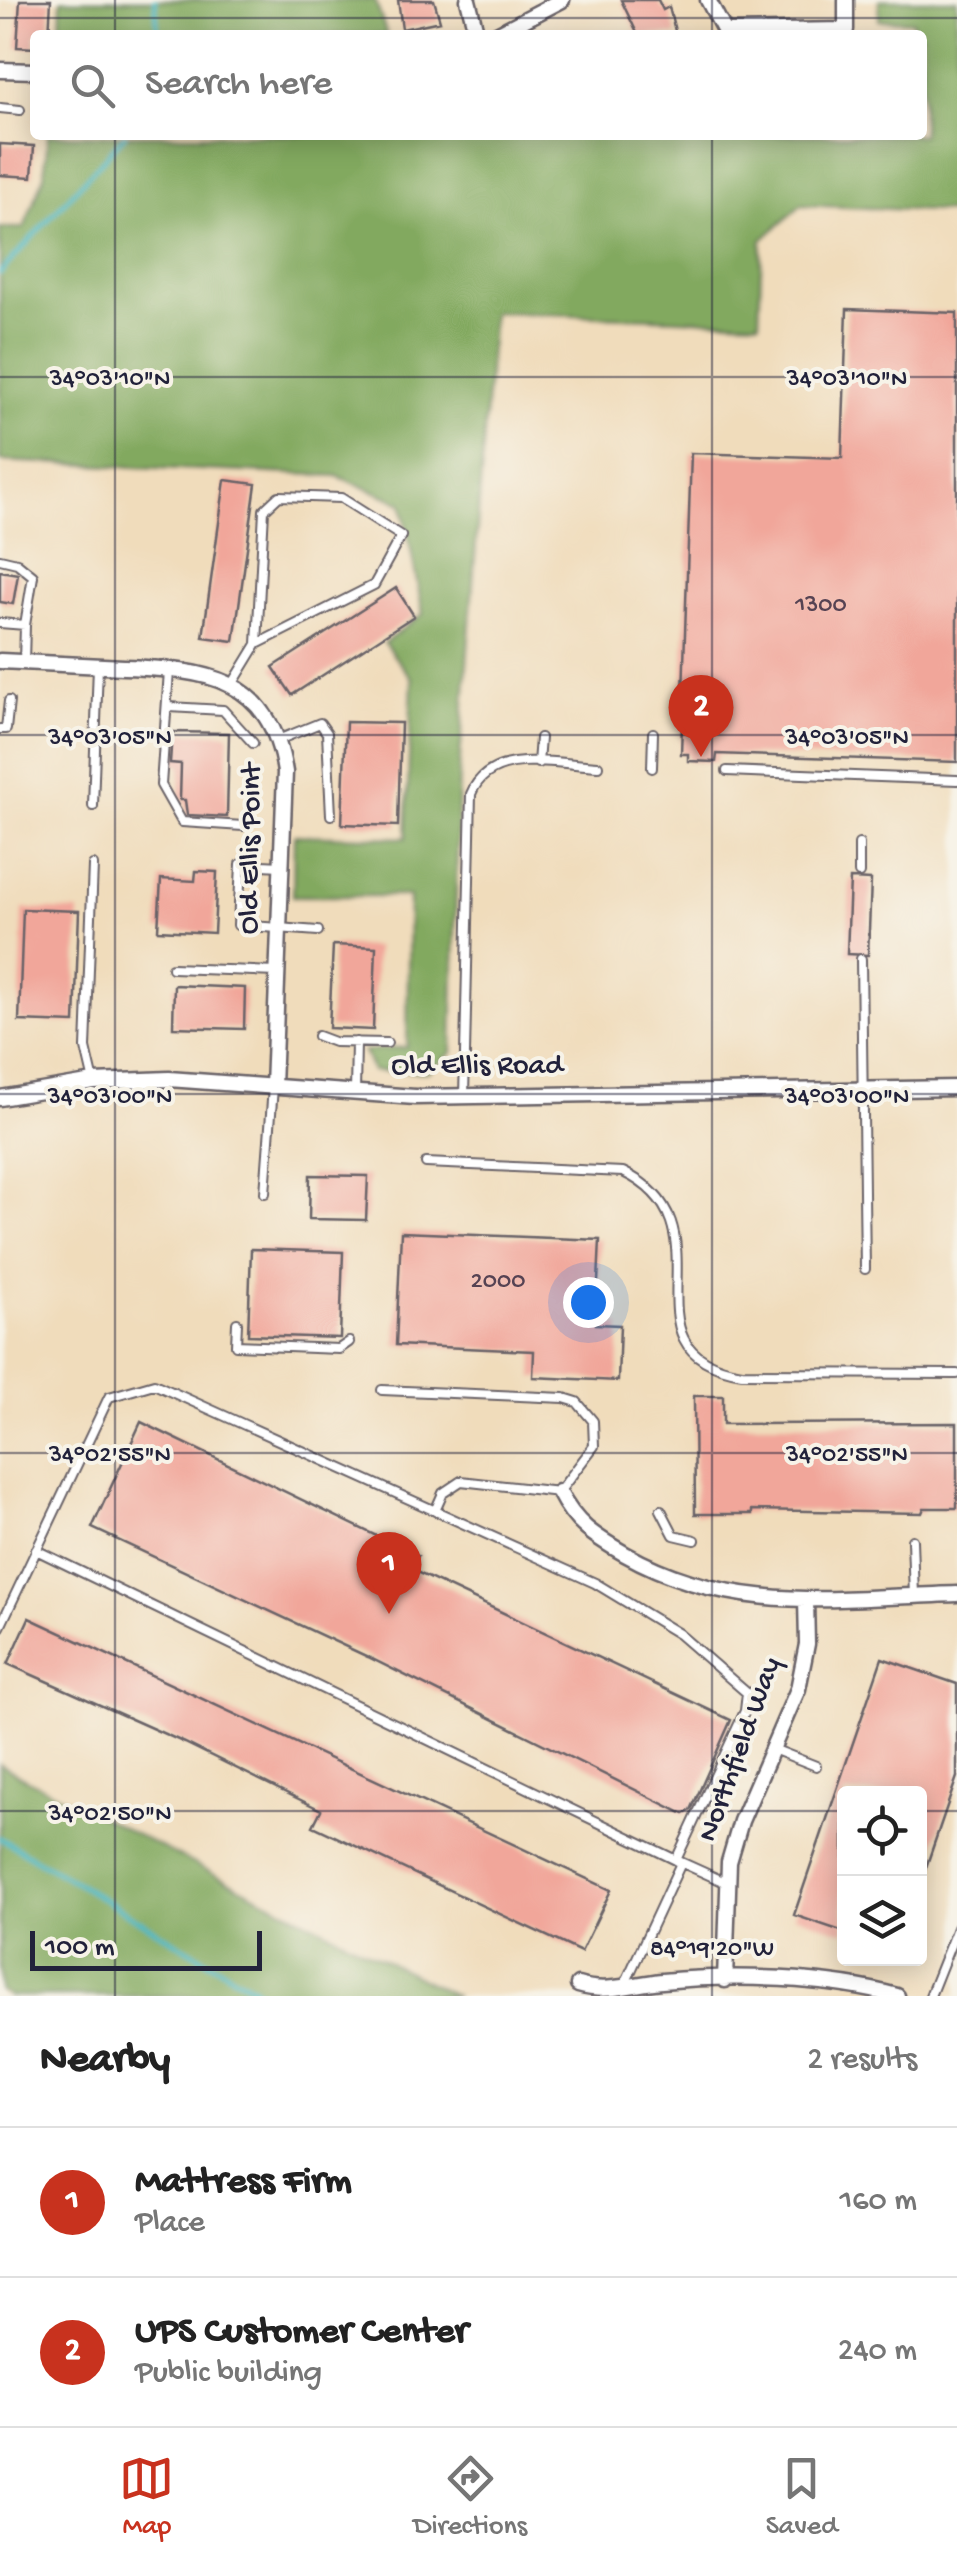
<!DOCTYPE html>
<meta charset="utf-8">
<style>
:root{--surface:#fff;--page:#f2f2f2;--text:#222;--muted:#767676;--line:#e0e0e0;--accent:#c8321e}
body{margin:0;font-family:"Gochi Hand",sans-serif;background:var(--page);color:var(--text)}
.controls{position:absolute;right:30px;bottom:30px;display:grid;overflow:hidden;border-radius:10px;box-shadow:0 5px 25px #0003}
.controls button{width:90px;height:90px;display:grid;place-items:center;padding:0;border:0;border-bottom:2px solid var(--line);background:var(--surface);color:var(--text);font:50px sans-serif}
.scale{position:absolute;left:30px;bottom:25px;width:232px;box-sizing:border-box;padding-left:10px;border:5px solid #22223b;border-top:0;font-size:28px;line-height:35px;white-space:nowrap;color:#22223b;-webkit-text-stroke:8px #f7f3e8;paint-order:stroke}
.you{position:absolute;left:588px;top:1302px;width:35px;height:35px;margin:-25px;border:8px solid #fff;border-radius:50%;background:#1a73e8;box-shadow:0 0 0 15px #1a73e833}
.badge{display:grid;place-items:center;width:65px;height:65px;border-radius:50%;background:var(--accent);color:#fff;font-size:32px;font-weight:700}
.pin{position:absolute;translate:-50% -82px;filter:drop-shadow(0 2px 5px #0008)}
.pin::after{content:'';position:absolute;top:52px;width:35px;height:30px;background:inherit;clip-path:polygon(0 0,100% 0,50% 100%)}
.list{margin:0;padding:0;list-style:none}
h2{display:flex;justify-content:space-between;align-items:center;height:130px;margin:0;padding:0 40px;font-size:42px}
h2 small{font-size:32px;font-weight:400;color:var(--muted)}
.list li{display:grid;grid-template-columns:65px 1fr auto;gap:30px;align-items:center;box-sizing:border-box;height:150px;padding:0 40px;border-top:2px solid var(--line)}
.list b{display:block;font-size:38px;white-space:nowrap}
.list p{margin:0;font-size:32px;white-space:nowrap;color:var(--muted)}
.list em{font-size:32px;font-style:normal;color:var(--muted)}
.icon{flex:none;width:55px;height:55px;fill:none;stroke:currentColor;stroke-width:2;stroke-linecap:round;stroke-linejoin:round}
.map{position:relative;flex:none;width:957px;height:1996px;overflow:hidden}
.search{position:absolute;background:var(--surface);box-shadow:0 5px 25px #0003;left:30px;right:30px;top:30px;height:110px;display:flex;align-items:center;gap:25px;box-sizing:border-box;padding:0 35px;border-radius:10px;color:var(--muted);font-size:38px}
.sheet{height:430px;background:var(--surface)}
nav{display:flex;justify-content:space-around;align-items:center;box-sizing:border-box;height:140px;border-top:2px solid var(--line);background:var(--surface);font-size:28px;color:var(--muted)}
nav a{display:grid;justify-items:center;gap:5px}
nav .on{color:var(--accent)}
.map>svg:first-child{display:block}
.forest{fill:#82a95f;stroke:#52664d;stroke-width:2.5}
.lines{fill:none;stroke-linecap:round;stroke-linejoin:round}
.stream{stroke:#45b4be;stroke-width:5}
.building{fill:#f1a69a}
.lane-casing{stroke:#6a6368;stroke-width:12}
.street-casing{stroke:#6a6368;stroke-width:19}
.lane{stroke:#fff;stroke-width:8}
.street{stroke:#fff;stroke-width:14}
.ticks{fill:none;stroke:#22223b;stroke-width:2.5;stroke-opacity:0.45}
.labels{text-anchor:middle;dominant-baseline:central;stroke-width:8;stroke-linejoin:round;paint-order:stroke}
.number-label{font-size:25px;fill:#564353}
.street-label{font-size:30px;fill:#22223b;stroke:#f7f3e8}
.ticks-label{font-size:25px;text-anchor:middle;fill:#22223b;stroke:#f7f3e8;stroke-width:8;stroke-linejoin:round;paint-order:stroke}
</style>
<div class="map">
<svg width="957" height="1996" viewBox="0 0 957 1996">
<rect width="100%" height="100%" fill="#f7f3e8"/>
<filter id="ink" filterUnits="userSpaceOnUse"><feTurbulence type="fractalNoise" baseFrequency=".01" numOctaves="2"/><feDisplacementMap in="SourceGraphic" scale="20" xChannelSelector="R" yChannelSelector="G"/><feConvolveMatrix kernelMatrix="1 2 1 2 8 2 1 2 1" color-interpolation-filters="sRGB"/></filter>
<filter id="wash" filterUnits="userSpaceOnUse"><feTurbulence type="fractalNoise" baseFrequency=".0048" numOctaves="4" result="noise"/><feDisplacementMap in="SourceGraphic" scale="40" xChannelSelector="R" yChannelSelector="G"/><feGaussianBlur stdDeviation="2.25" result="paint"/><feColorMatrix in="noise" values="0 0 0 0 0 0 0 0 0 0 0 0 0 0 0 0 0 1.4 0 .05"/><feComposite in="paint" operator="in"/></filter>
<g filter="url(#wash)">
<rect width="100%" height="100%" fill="#f0dcbb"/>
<path class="forest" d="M61,0H375L387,35H60Z
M879,0H957V212L801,205L762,240L759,322L493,312L459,773L452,1053L427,1072L372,1071L364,1051L407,1047L409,896H293L294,835L406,838L412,679L384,643L423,614L402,503L337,476L0,461V228H24L44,176L48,135H922V35H914L913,21L879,20Z
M0,1764L28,1780L456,1996H9L0,1991Z"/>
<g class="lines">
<path class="stream" d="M155,0L158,35
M0,273L125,135
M0,1838L267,1996"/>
</g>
<g id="blocks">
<path class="building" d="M20,0H51L49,35H35V48L17,47Z
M398,0H434L440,21L402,29Z
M621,0H658L663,10L669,7L676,35H638Z
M0,144L34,146L32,177L0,175Z
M847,309L957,313V762L717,754L716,762L688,761V754H681L691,453L842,458Z
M225,480L256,484L234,641L203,637Z
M0,571L18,574L13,604L0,602Z
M396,588L414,616L292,695L273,667Z
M346,722L401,723L398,826L342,824Z
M172,732L229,733L227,817L187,815L185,800H180L181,764L170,763Z
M196,871L217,872L214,933L158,930L161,879L195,881Z
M850,879L871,880L868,955L847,954Z
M23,909L79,911L75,1023L19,1021Z
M333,945L376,947L373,1030L329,1028Z
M174,985L245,988L244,1029L173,1027Z
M310,1175L368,1176L366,1220L309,1219Z
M401,1232L600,1240L596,1324L620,1325L618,1381L533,1377L534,1351L396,1345Z
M251,1249L343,1252L340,1338L248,1335Z
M694,1396H723V1424L957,1423V1508H924L922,1513L752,1510V1514H695Z
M141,1422L418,1556L412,1570L731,1720L691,1810L684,1814L368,1657L92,1528Z
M29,1618L611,1890L581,1952L313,1826L321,1810L185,1743L8,1664Z
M882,1658L957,1684V1777L922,1879L920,1794H844V1932L794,1915Z"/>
</g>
</g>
<g filter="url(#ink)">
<use href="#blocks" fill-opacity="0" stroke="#6a6368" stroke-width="2.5"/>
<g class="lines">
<g class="lane-casing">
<path id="lane" d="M0,108L20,110
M0,559L17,563L33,576L25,625
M0,623L25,625L24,662
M169,671L161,785L182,822L243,826L248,821
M232,685L257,644L374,585L401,536L341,498L279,496L264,510L257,644
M169,707L223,710L253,743
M0,729H6L9,701
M278,740L320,723L327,733L331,815
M538,763L540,738
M652,768L653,733
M727,771L957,780
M93,806L98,666
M859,844V873
M93,865L86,1048L94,1082
M281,866L241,864L238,925L318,931
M861,959L865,1269
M172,968L277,972
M318,1036L334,1042L387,1043
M355,1093L356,1042
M464,1097L471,794C490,747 557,764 598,766
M426,1163L623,1172C737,1226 612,1352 742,1373L957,1374
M265,1193L273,1087
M237,1323L236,1345L339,1349L349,1342
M382,1390L564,1398L577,1402L593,1421L594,1446L559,1492L461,1481L443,1493L435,1511
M661,1510L674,1535L695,1540
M912,1540L914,1596
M36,1550L676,1860
M0,1627L109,1397L154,1384L595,1583L679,1634L747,1693L745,1711L676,1860L727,1883
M773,1749L816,1766
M623,1988L681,1863
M930,1996L957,1928"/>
</g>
<g class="street-casing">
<path id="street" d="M468,0L477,35
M708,0L725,32L846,30V0
M495,35L562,0
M0,70L35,71
M0,661C41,663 83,665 124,667C206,670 270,676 285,772L273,1087
M0,1098L94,1082L169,1079L415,1097L957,1088
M559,1492C575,1524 594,1536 625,1554C733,1615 838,1598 957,1594
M725,1980L729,1862L741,1821L798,1689L807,1644L806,1599
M578,1985C608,1994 632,1984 662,1981C734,1974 828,1977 897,1996"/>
</g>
<use href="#lane" class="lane"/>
<use href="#street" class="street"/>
</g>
</g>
<path class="ticks" d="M115,0V35M712,0V35M0,18H957M115,135V1996M712,135V1996M0,377H957M0,735H957M0,1094H957M0,1453H957M0,1811H844M920,1811H957"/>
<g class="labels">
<g class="number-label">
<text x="821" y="606">1300</text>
<text x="498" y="1282">2000</text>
</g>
<g class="street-label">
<text transform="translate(252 849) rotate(-89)">Old Ellis Point</text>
<text x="477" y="1067">Old Ellis Road</text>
<text transform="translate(741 1750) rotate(-70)">Northfield Way</text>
</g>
</g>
<g class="ticks-label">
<text x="110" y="385">34°03'10"N</text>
<text x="847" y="385">34°03'10"N</text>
<text x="110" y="744">34°03'05"N</text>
<text x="847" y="744">34°03'05"N</text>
<text x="110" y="1103">34°03'00"N</text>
<text x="847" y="1103">34°03'00"N</text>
<text x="110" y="1461">34°02'55"N</text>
<text x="847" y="1461">34°02'55"N</text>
<text x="110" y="1820">34°02'50"N</text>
<text x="712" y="1955">84°19'20"W</text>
</g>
</svg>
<div class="controls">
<button><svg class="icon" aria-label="locate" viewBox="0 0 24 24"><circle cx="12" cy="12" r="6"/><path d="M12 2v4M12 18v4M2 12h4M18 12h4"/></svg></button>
<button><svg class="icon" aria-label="layers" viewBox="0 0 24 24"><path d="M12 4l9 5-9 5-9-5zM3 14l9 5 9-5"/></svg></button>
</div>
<div class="scale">100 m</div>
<div class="you"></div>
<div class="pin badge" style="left:389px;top:1614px">1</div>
<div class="pin badge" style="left:701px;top:757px">2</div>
<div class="search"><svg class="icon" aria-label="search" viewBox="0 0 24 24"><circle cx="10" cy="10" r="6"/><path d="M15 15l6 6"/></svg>Search here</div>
</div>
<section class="sheet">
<h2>Nearby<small>2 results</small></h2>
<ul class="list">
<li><span class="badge">1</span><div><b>Mattress Firm</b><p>Place</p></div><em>160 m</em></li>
<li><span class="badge">2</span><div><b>UPS Customer Center</b><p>Public building</p></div><em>240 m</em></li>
</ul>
</section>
<nav>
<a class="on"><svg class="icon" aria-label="map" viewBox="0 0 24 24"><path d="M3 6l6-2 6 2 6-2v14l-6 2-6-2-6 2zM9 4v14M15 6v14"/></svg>Map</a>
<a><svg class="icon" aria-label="directions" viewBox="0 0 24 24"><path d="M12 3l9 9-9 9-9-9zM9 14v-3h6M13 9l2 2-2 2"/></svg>Directions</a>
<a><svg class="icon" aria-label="saved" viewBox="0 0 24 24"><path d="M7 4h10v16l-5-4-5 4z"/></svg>Saved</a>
</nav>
